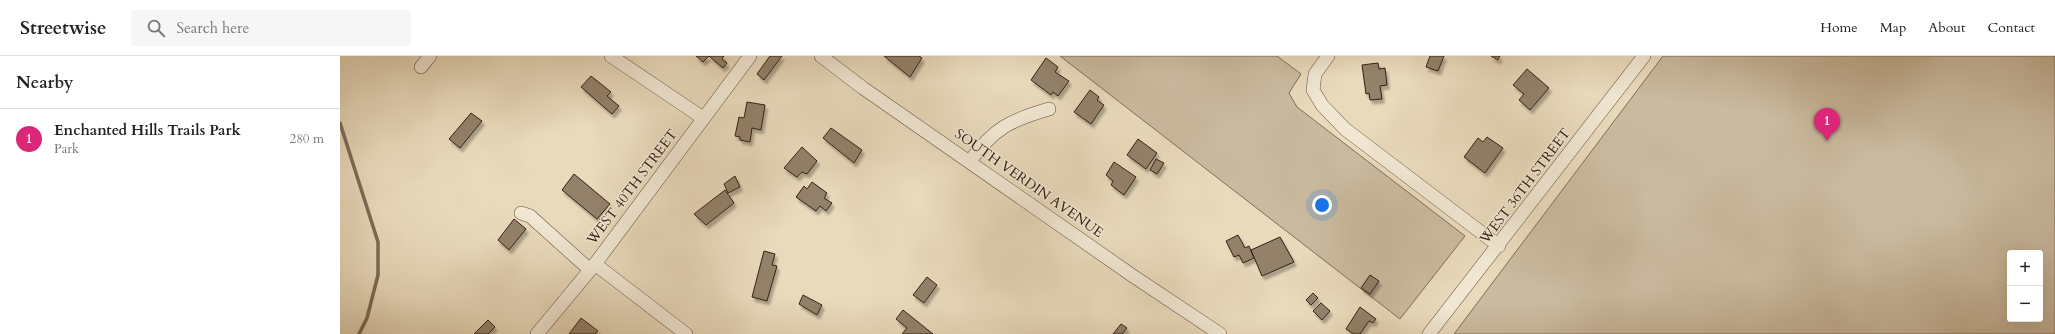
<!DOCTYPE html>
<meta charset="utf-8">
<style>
:root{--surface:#fff;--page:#f6f6f6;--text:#222;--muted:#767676;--line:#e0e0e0;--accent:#db2777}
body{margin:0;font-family:Cardo,serif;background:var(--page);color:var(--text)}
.controls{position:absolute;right:12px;bottom:12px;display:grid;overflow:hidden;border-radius:4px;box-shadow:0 4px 16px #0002}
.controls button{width:36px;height:36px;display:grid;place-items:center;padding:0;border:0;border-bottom:1px solid var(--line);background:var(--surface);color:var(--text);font:20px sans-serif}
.you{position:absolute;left:982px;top:149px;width:14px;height:14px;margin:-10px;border:3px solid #fff;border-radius:50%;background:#1a73e8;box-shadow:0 0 0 6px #1a73e833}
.badge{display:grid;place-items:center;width:26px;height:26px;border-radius:50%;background:var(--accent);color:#fff;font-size:13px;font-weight:700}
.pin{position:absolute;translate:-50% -33px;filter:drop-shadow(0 1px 2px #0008)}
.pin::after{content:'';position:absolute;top:21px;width:14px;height:12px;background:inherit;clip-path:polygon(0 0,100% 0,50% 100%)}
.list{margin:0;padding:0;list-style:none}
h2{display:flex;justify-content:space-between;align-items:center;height:52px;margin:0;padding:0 16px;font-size:17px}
h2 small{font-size:13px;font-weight:400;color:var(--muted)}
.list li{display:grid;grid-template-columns:26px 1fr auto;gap:12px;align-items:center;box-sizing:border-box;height:60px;padding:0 16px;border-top:1px solid var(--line)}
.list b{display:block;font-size:15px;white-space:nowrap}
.list p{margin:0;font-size:13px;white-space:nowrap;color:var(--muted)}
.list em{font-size:13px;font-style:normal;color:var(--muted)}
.icon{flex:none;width:22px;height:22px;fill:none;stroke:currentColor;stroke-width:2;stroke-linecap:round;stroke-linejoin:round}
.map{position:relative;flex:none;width:1715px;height:278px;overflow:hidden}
header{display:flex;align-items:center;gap:24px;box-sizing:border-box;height:56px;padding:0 20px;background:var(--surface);border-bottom:1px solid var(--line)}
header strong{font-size:19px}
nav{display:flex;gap:22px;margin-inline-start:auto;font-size:14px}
.search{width:280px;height:36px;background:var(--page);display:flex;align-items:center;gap:10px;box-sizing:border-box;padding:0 14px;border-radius:4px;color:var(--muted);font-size:15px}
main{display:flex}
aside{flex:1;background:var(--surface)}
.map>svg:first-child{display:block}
.green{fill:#caba9f;stroke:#806d59;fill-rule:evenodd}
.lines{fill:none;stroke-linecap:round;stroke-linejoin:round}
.stream{stroke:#7c6a56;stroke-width:3.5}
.building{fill:#93816b;stroke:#352013;filter:url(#shadow)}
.minor-casing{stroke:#624e3d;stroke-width:14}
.minor{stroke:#f1e7d3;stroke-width:13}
.labels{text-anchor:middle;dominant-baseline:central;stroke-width:3;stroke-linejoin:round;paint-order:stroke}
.street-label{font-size:14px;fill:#352013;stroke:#f1e7d3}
</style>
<header>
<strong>Streetwise</strong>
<div class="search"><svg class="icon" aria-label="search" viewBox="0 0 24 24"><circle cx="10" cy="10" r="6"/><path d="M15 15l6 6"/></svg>Search here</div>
<nav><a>Home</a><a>Map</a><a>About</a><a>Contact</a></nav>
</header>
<main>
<aside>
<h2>Nearby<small></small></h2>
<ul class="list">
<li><span class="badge">1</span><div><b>Enchanted Hills Trails Park</b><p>Park</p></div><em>280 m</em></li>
</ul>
</aside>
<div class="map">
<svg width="1715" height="278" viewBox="0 0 1715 278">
<defs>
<filter id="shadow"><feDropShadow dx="2.5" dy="4" stdDeviation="1" flood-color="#0004"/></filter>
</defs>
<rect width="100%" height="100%" fill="#e9dabc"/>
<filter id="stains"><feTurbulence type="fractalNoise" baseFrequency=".005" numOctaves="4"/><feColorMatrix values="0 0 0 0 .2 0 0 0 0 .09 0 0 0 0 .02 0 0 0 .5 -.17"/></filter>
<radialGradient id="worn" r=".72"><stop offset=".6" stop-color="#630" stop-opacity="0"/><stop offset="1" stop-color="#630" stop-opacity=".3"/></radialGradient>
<path class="green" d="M720,0H937L961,18L949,37L957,51L1125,180L1060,263Z
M1323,0H1715V278H1114ZM1670,197H1700V263H1670Z"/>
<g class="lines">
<path class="stream" d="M0,67L38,186V219L27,262L19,278"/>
</g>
<path class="building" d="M356,0H369L363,6Z
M369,0H384L382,3L387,7L383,12Z
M430,0H442L424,24L417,18Z
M544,0H579L582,2L570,21Z
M1090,0H1104L1098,15L1086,11Z
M1151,0H1160L1158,4Z
M706,2L718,11L715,16L729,25L718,40L713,36L711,39L691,24Z
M1038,7L1039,13L1045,12L1047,29L1040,30L1042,43L1030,44L1029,37L1026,38L1022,9Z
M1187,13L1209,32L1190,54L1179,44L1184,38L1173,29Z
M251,20L271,36L267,40L279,50L272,58L241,31Z
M750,34L759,41L757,44L764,49L751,68L734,56Z
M407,46L425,49L421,74L412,72L410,86L400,84V81L395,80L399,61L404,62Z
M131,57L142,65L120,92L109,83Z
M491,72L522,94L514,107L483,82Z
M1147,81L1163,92L1145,117L1124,101L1138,82L1143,86Z
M798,83L817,97L806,113L787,99Z
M462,91L477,105L467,118L462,116L457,121L444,112Z
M816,103L824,107L817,118L810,114Z
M774,106L796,121L784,139L771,129L773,125L766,119Z
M234,118L270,148L257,163L222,134Z
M395,120L400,131L388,137L384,128Z
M472,126L487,137L484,142L492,147L486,155L480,150L476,155L456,141L464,130L467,133Z
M385,134L394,147L366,169L354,158Z
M174,163L186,173L169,194L158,184Z
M898,179L905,192L909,190L914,202L903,207L899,199L894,201L886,185Z
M940,181L954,206L922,220L911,194Z
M424,195L435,198L432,209L437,210L427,245L412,241Z
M1030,219L1039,225L1030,238L1021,232Z
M587,221L597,229L584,247L573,239Z
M973,237L978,242L971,249L966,244Z
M463,239L482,249L477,259L459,248Z
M981,247L990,255L982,264L973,255Z
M1020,251L1036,263L1033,267L1029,265L1020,278H1014L1006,273Z
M563,254L593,278H562L567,272L556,263Z
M241,262L258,275L255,278H229Z
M148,264L155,271L148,278H134Z
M781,268L787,272L782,278H773Z"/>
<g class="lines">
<g class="minor-casing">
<path id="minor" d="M271,0L363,62
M481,0L523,32L793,220L880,278
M988,0L975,18L973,34L982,49L1005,73L1159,190
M81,11L90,0
M630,105C654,72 671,64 709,53
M181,157L190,160L250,214
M255,208L346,278
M197,278L255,208L410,0
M1089,278L1304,0"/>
</g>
<use href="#minor" class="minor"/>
</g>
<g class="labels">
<g class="street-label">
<text transform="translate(689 127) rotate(35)">SOUTH VERDIN AVENUE</text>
<text transform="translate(1185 130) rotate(-53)">WEST 36TH STREET</text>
<text transform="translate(292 131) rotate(-53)">WEST 40TH STREET</text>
</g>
</g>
<rect width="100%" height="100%" filter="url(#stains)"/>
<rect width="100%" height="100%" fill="url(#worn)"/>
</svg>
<div class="controls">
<button>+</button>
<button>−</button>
</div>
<div class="you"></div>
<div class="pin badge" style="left:1487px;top:85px">1</div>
</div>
</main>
